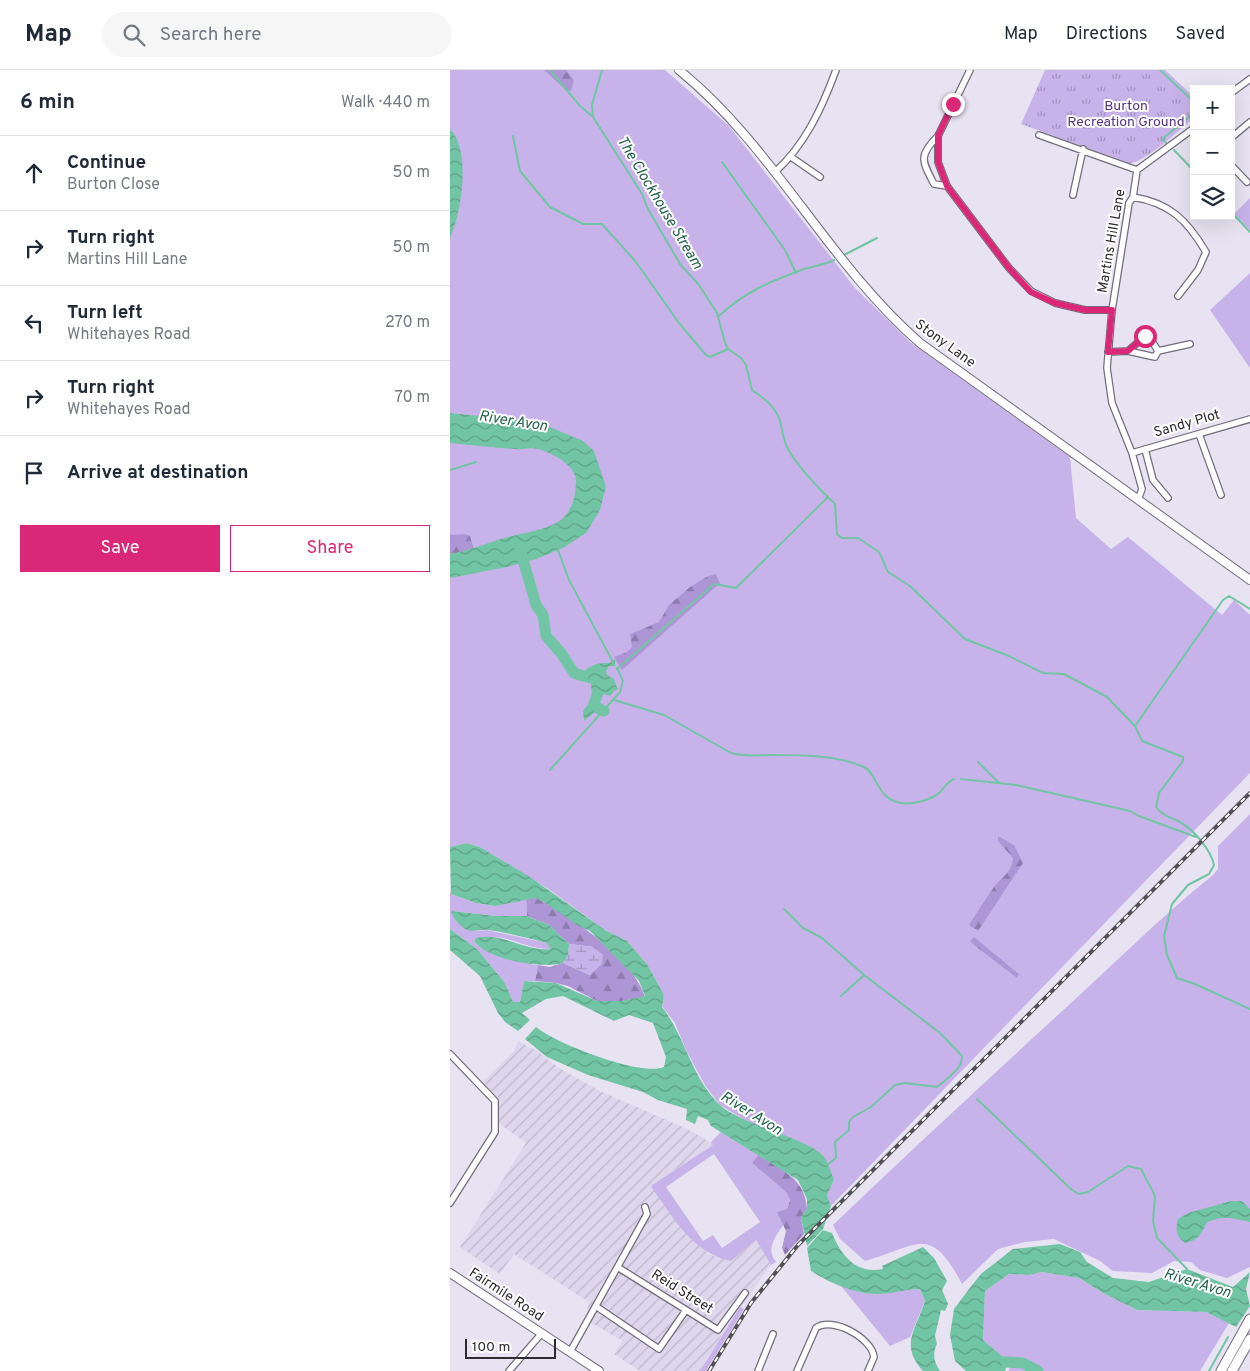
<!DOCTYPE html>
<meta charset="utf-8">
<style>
:root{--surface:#fff;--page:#f6f6f7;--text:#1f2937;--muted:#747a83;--line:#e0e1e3;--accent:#db2777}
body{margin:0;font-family:Overpass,sans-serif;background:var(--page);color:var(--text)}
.controls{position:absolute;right:15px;top:15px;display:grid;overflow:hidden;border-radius:0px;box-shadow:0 5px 20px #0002}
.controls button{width:45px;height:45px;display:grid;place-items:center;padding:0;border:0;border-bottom:1px solid var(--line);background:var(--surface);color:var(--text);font:25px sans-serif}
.scale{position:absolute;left:15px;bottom:12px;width:91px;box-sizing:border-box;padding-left:5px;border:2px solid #2d2b31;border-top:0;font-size:14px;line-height:18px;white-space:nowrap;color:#2d2b31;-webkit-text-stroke:4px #fff;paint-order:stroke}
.stop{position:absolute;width:15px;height:15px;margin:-11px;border:4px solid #db2777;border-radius:50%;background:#fff}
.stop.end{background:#db2777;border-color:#fff;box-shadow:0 1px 5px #0008}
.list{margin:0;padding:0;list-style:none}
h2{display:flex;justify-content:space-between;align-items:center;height:65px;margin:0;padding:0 20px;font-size:21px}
h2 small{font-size:16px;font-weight:400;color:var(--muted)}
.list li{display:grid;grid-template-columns:32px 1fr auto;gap:15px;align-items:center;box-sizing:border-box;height:75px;padding:0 20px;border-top:1px solid var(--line)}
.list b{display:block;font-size:19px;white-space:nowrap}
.list p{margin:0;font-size:16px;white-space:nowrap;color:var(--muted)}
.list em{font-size:16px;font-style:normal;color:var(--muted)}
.actions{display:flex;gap:10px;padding:15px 20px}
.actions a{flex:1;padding:11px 0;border:1px solid var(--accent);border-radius:0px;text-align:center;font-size:18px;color:var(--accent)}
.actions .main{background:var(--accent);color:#fff}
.icon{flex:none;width:28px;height:28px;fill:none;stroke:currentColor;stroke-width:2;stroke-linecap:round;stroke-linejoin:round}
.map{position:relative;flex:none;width:800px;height:1301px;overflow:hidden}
header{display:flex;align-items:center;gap:30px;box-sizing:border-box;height:70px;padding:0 25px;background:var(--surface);border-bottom:1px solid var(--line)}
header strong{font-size:24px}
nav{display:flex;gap:28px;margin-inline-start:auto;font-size:18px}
.search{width:350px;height:45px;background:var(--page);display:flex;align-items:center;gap:12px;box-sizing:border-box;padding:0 18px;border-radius:28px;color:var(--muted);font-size:19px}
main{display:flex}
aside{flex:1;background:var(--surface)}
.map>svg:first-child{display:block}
.industrial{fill:url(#industrial-furrows)}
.grass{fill:#c7b3ea;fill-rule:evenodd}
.forest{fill:url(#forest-firs)}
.wetland{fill:url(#wetland-marsh)}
.park{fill:url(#park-tufts)}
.water{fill:url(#water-waves)}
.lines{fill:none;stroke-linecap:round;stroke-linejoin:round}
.stream{stroke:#72c5a4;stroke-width:2}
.river{stroke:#72c5a4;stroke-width:11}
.minor-casing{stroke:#716d7a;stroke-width:8}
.secondary-casing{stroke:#716d7a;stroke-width:10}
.primary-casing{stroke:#716d7a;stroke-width:11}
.minor{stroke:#fff;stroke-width:5.5}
.secondary{stroke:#fff;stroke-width:8}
.primary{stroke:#fff;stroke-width:9}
.rail-casing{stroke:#525057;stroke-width:4}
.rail{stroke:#fff;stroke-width:2;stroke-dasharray:5.5;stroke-linecap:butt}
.route{stroke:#db2777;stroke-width:6}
.labels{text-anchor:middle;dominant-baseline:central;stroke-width:4;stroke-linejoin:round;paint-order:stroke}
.park-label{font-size:14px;fill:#563582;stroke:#fff}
.street-label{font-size:14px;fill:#2d2b31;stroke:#fff}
.water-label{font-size:15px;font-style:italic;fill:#23634c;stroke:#fff}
</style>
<header>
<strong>Map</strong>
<div class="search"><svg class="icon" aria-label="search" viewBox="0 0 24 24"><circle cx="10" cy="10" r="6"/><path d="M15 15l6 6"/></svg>Search here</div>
<nav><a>Map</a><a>Directions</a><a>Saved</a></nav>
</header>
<main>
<aside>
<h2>6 min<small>Walk · 440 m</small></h2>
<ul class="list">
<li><svg class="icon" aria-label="ahead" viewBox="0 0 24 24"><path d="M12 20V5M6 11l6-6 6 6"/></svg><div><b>Continue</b><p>Burton Close</p></div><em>50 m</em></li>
<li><svg class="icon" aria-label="right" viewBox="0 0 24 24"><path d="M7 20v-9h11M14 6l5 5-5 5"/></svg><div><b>Turn right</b><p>Martins Hill Lane</p></div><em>50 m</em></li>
<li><svg class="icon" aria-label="left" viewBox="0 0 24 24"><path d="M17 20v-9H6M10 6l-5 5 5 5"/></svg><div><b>Turn left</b><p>Whitehayes Road</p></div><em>270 m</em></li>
<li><svg class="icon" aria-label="right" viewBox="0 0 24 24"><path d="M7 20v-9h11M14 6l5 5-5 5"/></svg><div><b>Turn right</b><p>Whitehayes Road</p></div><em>70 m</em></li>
<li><svg class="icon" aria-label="arrive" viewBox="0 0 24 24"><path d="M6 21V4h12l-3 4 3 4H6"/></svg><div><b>Arrive at destination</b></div></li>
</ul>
<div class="actions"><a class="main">Save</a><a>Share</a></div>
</aside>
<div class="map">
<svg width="800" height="1301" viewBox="0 0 800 1301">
<defs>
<pattern id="industrial-furrows" width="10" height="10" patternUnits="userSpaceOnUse" patternTransform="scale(1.25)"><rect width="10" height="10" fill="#ddd6ec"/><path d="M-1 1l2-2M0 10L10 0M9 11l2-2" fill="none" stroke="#beb8cb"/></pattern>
<pattern id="forest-firs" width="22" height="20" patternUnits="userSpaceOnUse" patternTransform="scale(1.25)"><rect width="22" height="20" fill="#ae96d6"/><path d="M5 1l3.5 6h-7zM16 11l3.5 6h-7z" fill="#8e7bae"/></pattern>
<pattern id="wetland-marsh" width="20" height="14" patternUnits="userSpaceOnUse" patternTransform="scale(1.25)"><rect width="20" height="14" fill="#c7b3ea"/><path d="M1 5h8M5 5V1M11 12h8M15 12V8" fill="none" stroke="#a292be"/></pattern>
<pattern id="park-tufts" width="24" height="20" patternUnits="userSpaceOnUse" patternTransform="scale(1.25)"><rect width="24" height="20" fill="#c7b3ea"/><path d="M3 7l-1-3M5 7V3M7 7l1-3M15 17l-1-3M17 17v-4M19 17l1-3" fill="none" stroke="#a292be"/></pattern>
<pattern id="water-waves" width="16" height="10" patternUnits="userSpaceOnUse" patternTransform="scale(1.25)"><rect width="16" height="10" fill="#72c5a4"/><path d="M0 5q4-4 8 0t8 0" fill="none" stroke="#5ea086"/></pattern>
</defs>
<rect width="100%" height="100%" fill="#e8e3f2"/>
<path class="industrial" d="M68,971L87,981L109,998L150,1021L237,1059L264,1074L202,1115L258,1184L281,1191L306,1170L321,1195L276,1258L250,1301H190L164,1284L173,1271L135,1249L139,1232L64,1184L50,1204L10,1177L76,1073L47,1052L48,1027L32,1012L64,981Z"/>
<path class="grass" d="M0,0H215L279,56L405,218L460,272L620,387L626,448L661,479L678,467L772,545L784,530L800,545V703L381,1136L377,1125L384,1110L356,1075L296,1051L270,1035L256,1017L236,980L225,953L212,936L214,925L197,894L177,871L155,860L97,818L30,777L17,773L0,777Z
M800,128V160L784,144Z
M800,203V298L760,240Z
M800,744V1197L777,1208L750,1200L741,1192L724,1191L702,1203L663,1201L650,1191L604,1169L575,1172L548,1179L512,1214C480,1153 468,1176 415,1191L390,1169L383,1155C458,1083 534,1013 610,943C661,897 708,849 762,806L768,799V776Z
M0,821L1,824L26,833L44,836L76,829L77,846H46L1,841L26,861L37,860L97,873L102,879C72,880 53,858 24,871C33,885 71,893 88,895L85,911H74L70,932L63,933L55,913L27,879L0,859Z
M271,1062L308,1085L302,1093L336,1122L340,1130L337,1139L328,1142L334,1154C326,1166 315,1178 326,1192L321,1195L306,1170L281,1191C242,1183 224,1148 202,1118V1115L263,1075L261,1072ZM264,1084L310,1152L272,1178L263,1165L253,1171L216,1117Z
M592,1202L629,1208L653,1223L687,1240L756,1242L779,1253L750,1301H558L562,1295H573L565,1289L552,1287L533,1270L535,1221L559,1204L578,1205Z
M391,1216L413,1222L470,1219L475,1231L460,1267L440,1276Z
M290,1237L294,1239L256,1301H250Z"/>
<path class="forest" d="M94,0H116L124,10L121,21L116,20Z
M15,464L20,466L24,480L0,484V465Z
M266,504L270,513L172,600L164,587L177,582L182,577L180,564L209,552L219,535L240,517L258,506Z
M548,766L564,775L573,793L528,861L519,855C527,842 535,830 544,817C552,806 562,803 563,788L548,771Z
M86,828C119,844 185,891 195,927L171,931H147L118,916L106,913L85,911L88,895L100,897L113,893L140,905L143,877L119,874L99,855L77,846L76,829Z
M524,867L569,904L567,908L524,875L520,871Z
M308,1085C332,1100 355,1108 357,1139L351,1147L354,1164L335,1185L332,1178L336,1161L327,1142L337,1139L340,1130L336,1122L302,1093Z"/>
<path class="wetland" d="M119,874L143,877L153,885L152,894L140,905L113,893L118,885Z"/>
<path class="park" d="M595,0H715L744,27V48C731,58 694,94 679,93L571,54Z"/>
<path class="water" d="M0,59C21,79 12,143 0,168Z
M0,343L88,352L133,371L144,381L156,417L150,440L136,463L113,478L86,489L57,497L0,508V484C18,481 34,474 51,469C89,457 125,463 126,411C126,395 102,383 88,379C81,377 72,380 65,379C43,378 22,375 0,373Z
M165,589V596H159L156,601L157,605L164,609L168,620H165L160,626L154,624L147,631L150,638L134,651L133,641L142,629L141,614L125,608L119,599L122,598L131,604C141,594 147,593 160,593Z
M17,773L30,777L80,807L155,860L177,871L197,894L214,925L212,937C235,966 242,1009 270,1035C293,1056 362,1069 375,1088C379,1094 381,1103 384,1110L377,1125L381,1136L373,1159L357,1176L351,1147L357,1139V1129L348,1110L261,1056L258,1050L248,1046L245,1054L236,1050L237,1039L208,1030L193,1022L138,1005L97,987L75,969L86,957C105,973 191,1007 214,997L216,987L203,953L179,945L164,951L113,926L96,929L72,943L80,950L68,961L55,952L48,943L30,906L0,880V859L27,879L55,913L63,932H70L74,911L106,913L147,931H171L195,926L189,911L140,861L127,855L94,832L85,828L45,836L26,833L1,824L0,777Z
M1,841L46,846H77L99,855L119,874L118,885L113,893C92,899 37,890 24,871L26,868C53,862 76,882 101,879L97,873C78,868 58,863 39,860C31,859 23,863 15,859C8,854 4,849 1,841Z
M781,1131H792L800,1139V1152L781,1148H770L757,1152C751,1164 749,1170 735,1173C726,1166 725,1160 728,1149L738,1143Z
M373,1160L382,1163C392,1187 406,1204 433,1199L432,1196L473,1177L484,1188L497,1211L492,1220L498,1234L495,1241L491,1240L485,1266L487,1274C482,1284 484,1292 490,1301H473C449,1274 466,1260 475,1231L470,1219C456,1219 441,1224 427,1224C405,1224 380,1213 361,1201L357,1178Z
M610,1174L630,1182L637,1192L663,1208L699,1212L737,1199L783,1217L800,1202L796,1219L800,1236L786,1257L756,1242L687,1240L653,1223L629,1208L592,1202L578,1205L559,1204L535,1221L533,1270L552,1286L565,1289L574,1295H557L555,1301H516L505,1291L500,1265L504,1239L522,1215L532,1203L563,1179Z"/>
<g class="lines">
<path class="stream" d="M100,0L130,36L142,46
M152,0L142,35L143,47L192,124L198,139L230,194L249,215L267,243L275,273L278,279L291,288L296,295L302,320C314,328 326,337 330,351C333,362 333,371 339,381C352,402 368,418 385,434L387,464L392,468H408L429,482L438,502L460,516L515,569L559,586L593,603L614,604L657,627L685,656L692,671L733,687V691L709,723L706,737C714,747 719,746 730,752C744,760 761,780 764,795L759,804L738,815L722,834L714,866L717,885L727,908L745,914L800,939
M710,0L744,32
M63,66L70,101L100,137L133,154H152L186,192L229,253L256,285L260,287L278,279
M716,73L712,69L744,43
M724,80L744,101
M272,92L335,180L346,203
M781,142L800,162
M394,185L427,168
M269,246C296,221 319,212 354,199C364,196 374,195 384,190
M0,400L26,392
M108,480L119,510L164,594
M167,599L264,514L286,518L378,427
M164,630L214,645L281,683C295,687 309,685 323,685C351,685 387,685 414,697C428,704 426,729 451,733C462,735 482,730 490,722C495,717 497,712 504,709
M685,656L773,530L779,526L800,539
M528,692L549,713
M100,700L170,622L173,611L167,598
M511,709L566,715L680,741L689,746L746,767
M334,839L353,858L372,868L414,905L490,963L512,986C513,999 496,1009 487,1017L455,1013L445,1015L421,1037L403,1047L399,1052V1060L385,1072L386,1088L377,1095
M391,926L414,905
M527,1029L622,1120L629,1124L638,1122L678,1096L691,1099L705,1126L703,1151L707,1168L737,1199
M759,1301L778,1267"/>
<path class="river" d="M70,479L86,535L93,545L96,566L111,583L124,603L133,606
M147,626L144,633L146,637L154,641
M556,1292L573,1293L588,1301"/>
<g class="minor-casing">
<path id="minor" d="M520,0L488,66V92L497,116L559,198L581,221L605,233L635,240H662
M781,23L800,9
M589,65L687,100
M488,66C468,86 472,91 484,114L497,116
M781,68L800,52
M341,87L370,107
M781,95L797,112
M325,102C355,75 372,38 386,0
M623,125L633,79
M683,127C720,133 737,150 756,182L748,200L728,226
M708,281L740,274
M658,282L678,281L705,287L708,281L702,271L695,266L678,281
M749,364L771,425
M695,379L703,410L718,428
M682,383L800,349
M688,430L692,419L682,383L662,333L657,298L662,240L679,133L683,127L687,100L744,58
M0,984L45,1031V1062L0,1133
M169,1198L268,1260L295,1223
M147,1237L209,1279L236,1240
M120,1282L197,1144L195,1137
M59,1301L92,1263
M308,1301L323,1264
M347,1301L366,1258C382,1246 422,1268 424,1287L418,1301"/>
</g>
<g class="secondary-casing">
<path id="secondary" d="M229,0C324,77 377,192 470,273L800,510
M0,1203L149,1301"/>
</g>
<g class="primary-casing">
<path id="primary" d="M771,1301L800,1249
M782,1301L800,1269"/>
</g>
<use href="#minor" class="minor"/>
<use href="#secondary" class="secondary"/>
<use href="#primary" class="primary"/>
<g class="rail-casing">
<path id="rail" d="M259,1301L301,1233L348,1175L800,723"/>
</g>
<use href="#rail" class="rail"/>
</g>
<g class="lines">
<path class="route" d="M503,34L488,66V92L497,116L559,198L581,222L605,233L635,240H662L658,282L678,281L695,266"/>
</g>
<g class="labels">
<g class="park-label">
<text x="676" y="36">Burton<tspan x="676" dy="16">Recreation Ground</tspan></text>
</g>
<g class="street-label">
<text transform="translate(662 171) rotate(-80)">Martins Hill Lane</text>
<text transform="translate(495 274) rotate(36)">Stony Lane</text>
<text transform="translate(737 354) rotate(-16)">Sandy Plot</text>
<text transform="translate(232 1222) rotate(32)">Reid Street</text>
<text transform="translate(56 1225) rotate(33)">Fairmile Road</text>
</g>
<g class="water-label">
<text transform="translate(209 133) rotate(59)">The Clockhouse Stream</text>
<text transform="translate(63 352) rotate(9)">River Avon</text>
<text transform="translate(301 1044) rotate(32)">River Avon</text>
<text transform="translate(747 1214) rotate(17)">River Avon</text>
</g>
</g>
</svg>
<div class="controls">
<button>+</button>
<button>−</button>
<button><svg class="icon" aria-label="layers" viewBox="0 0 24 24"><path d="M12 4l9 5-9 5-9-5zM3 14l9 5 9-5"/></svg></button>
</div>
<div class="scale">100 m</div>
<div class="stop" style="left:695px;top:266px"></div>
<div class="stop end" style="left:503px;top:34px"></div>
</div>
</main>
